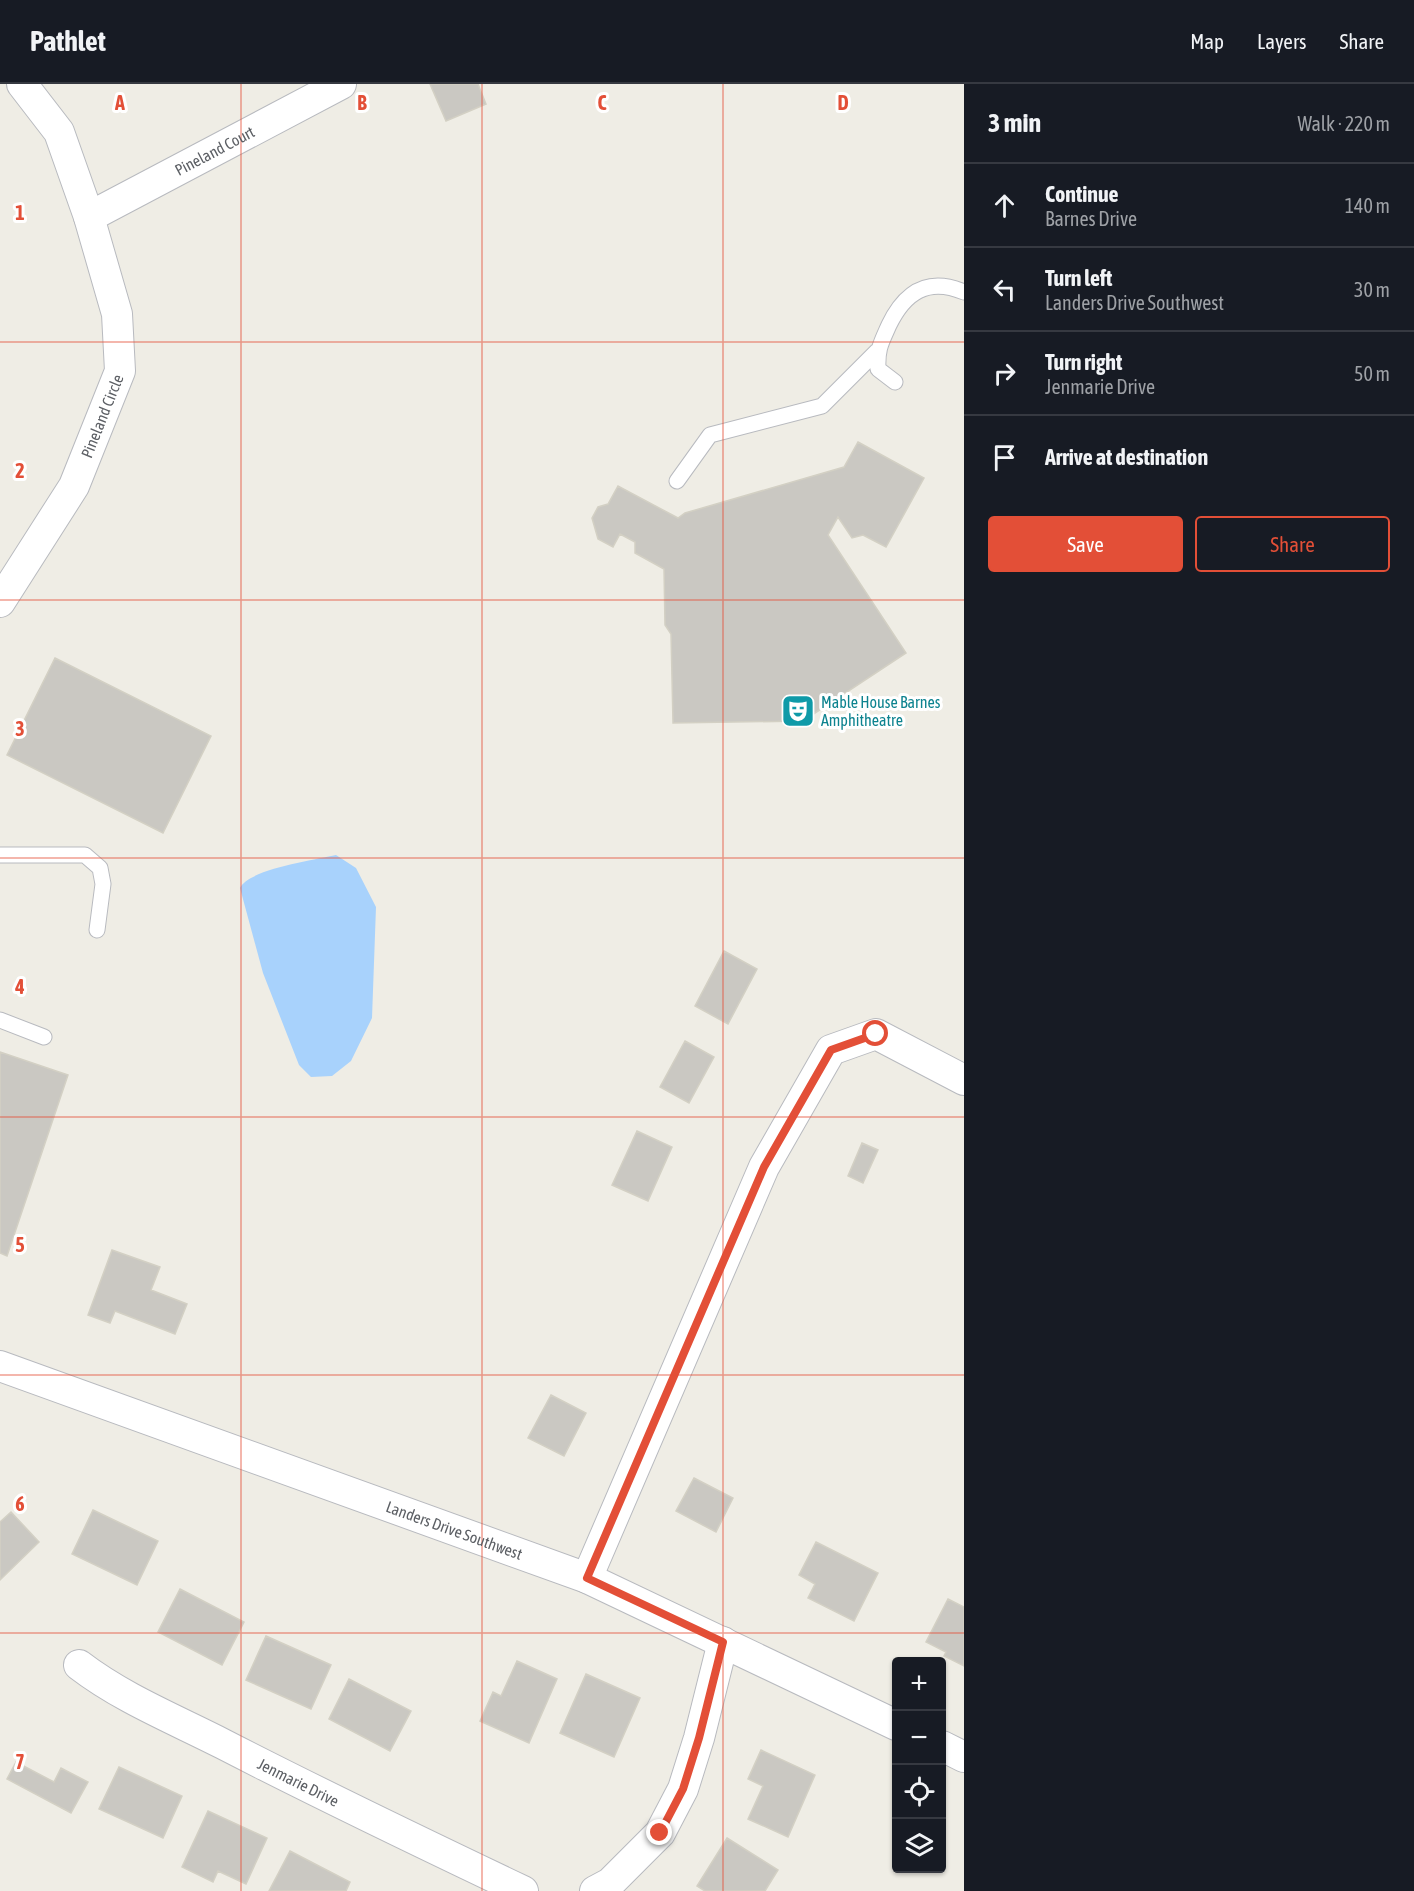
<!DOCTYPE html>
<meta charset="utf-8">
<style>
:root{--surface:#171b24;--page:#242831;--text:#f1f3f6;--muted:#9ea1a6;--line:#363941;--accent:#e34f37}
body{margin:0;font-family:"Asap Condensed",sans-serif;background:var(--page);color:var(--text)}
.controls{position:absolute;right:18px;bottom:18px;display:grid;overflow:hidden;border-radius:6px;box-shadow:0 2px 4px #0004}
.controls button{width:54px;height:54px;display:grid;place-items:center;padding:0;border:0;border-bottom:2px solid var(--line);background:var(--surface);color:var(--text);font:30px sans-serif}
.stop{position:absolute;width:18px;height:18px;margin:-14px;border:4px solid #e34f37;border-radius:50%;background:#fff}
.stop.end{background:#e34f37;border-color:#fff;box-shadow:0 2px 6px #0008}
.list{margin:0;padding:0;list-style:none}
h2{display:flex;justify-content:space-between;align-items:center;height:78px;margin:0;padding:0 24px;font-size:26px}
h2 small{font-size:20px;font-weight:400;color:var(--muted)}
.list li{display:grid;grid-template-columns:39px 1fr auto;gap:18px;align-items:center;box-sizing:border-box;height:84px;padding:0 24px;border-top:2px solid var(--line)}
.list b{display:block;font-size:22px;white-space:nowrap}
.list p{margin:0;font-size:20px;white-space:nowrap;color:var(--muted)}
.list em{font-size:20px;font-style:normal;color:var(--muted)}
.actions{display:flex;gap:12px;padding:18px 24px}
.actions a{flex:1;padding:14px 0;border:2px solid var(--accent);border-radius:6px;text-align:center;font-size:21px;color:var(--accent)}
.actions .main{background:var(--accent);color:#fff}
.icon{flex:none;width:33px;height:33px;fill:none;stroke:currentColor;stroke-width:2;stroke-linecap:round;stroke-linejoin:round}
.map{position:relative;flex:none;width:964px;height:1807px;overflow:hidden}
header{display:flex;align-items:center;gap:36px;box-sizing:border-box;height:84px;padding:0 30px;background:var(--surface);border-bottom:2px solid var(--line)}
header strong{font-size:28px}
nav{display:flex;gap:33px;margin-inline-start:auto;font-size:21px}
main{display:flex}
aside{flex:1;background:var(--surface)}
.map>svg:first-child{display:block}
.water{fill:#a8d2fc}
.building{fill:#cac8c2;stroke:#d3d0c4;stroke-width:1.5}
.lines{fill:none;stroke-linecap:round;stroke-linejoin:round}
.lane-casing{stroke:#b8babf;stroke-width:17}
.street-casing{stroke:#b8babf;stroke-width:32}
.lane{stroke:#fff;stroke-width:15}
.street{stroke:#fff;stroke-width:30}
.route{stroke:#e34f37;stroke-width:8}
.grid{fill:none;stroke:#e34f37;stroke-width:1.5;stroke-opacity:0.55}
.labels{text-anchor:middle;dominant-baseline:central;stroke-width:6;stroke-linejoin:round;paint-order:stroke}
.street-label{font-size:16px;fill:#5d6065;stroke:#fff}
.culture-label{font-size:16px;fill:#0d838f;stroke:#fff;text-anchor:start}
.grid-label{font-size:20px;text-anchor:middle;font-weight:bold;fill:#e34f37;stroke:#fff;stroke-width:6;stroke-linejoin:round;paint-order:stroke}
</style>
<header>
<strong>Pathlet</strong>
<nav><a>Map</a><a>Layers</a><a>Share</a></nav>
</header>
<main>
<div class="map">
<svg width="964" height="1807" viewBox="0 0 964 1807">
<rect width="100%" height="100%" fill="#efede5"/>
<path class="water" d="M336,771L356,784L376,823L372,934L351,977L332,992L311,993L299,981L263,889L240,804C249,785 314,776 336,771Z"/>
<path class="building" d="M430,0H478L486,20L446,37Z
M858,358L924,394L886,463L863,451L852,454L838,433L828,451L906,569L803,637L673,639L671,550L665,541L664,485L635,469V458L620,450L613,463L598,455L592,434L598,423L608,420L618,402L678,434L685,429L844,383Z
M55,574L211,652L163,749L7,671Z
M724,867L757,885L728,940L695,922Z
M685,957L714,973L689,1019L660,1003Z
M0,968L68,991L7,1172L0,1169Z
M637,1047L672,1063L648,1117L612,1101Z
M862,1059L878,1066L863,1099L848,1092Z
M112,1166L160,1183L151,1206L187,1220L175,1250L115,1227L110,1239L88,1231Z
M551,1311L586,1329L564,1372L528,1354Z
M694,1394L733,1414L716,1448L676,1427Z
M93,1426L158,1457L137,1501L72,1470Z
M11,1428L39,1458L0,1496V1438Z
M816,1458L878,1489L854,1537L808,1514L815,1500L799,1491Z
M180,1505L244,1538L222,1581L158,1548Z
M948,1515L964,1523V1582L944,1572L946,1568L926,1558Z
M266,1552L331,1581L311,1625L246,1596Z
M517,1577L557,1595L529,1659L480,1637L493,1608L501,1612Z
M586,1590L640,1614L614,1673L560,1649Z
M349,1595L411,1627L390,1667L329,1635Z
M761,1666L815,1691L788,1753L748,1735L763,1702L748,1695Z
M16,1678L54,1698L61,1684L88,1698L71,1729L7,1695Z
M119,1683L182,1712L163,1754L99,1725Z
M208,1727L267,1754L246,1800L218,1787L213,1798L182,1783Z
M727,1754L778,1786L765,1807H705L697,1802Z
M290,1767L350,1798L346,1807H269Z"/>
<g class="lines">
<g class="lane-casing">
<path id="lane" d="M895,298L878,285C877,265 881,259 889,241C905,208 928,193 964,208
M677,397L710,351L822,322L877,267
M0,771H85L100,784L103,800L97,846
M0,936L44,953"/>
</g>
<g class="street-casing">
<g id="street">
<path id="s1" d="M89,133L341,0"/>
<path id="s2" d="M0,518L74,402L120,287L117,230L89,133L59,48L22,0"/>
<path id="s3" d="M0,1282L587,1494L896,1641"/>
<path d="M587,1494L764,1083L831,966L876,950L964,996"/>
<path id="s4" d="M79,1581C122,1614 174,1635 223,1660C322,1711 422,1759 523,1807"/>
<path d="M942,1662L964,1673"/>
<path d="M595,1807L610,1799L660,1749L683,1705L699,1654L723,1558"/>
</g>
</g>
<use href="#lane" class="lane"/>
<use href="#street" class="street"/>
</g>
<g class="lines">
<path class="route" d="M660,1749L683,1705L699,1654L723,1558L587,1494L764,1083L831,966L876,950"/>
</g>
<path class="grid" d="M241,0V1807M482,0V1807M723,0V1807M0,258H964M0,516H964M0,774H964M0,1033H964M0,1291H964M0,1549H964"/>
<defs>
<g id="theatre-square" transform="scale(1.725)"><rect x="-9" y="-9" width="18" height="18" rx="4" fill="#0f9aa8" stroke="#fff"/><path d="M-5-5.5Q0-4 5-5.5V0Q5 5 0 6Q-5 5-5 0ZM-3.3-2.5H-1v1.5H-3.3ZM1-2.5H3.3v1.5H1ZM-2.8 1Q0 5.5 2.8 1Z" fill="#fff"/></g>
</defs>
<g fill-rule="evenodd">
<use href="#theatre-square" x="798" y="627"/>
</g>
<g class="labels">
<g class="street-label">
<text stroke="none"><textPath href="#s1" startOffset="142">Pineland Court</textPath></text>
<text stroke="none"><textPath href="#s2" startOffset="213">Pineland Circle</textPath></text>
<text stroke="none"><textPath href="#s3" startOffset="483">Landers Drive Southwest</textPath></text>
<text stroke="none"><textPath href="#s4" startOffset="249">Jenmarie Drive</textPath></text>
</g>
<g class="culture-label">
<text x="821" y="618">Mable House Barnes<tspan x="821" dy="18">Amphitheatre</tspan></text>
</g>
</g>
<g class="grid-label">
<text x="120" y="26">A</text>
<text x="362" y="26">B</text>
<text x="602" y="26">C</text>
<text x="843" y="26">D</text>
<text x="20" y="136">1</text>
<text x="20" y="394">2</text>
<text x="20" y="652">3</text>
<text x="20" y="910">4</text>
<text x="20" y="1168">5</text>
<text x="20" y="1427">6</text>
<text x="20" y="1685">7</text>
</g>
</svg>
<div class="controls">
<button>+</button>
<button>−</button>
<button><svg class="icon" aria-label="locate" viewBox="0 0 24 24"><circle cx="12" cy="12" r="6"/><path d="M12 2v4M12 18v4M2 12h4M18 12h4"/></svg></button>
<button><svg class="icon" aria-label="layers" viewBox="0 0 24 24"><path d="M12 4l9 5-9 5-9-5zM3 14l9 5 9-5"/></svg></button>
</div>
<div class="stop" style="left:876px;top:950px"></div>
<div class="stop end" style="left:660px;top:1749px"></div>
</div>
<aside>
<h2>3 min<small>Walk · 220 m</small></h2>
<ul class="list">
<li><svg class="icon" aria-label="ahead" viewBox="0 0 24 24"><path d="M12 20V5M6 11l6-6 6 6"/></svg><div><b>Continue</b><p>Barnes Drive</p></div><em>140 m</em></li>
<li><svg class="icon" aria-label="left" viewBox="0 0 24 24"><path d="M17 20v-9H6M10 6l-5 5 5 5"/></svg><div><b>Turn left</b><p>Landers Drive Southwest</p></div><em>30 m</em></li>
<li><svg class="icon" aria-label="right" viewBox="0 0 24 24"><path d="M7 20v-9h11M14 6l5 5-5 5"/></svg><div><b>Turn right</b><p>Jenmarie Drive</p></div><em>50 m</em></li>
<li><svg class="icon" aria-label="arrive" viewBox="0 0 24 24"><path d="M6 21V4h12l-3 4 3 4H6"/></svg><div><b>Arrive at destination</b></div></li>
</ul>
<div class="actions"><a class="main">Save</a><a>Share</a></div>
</aside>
</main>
